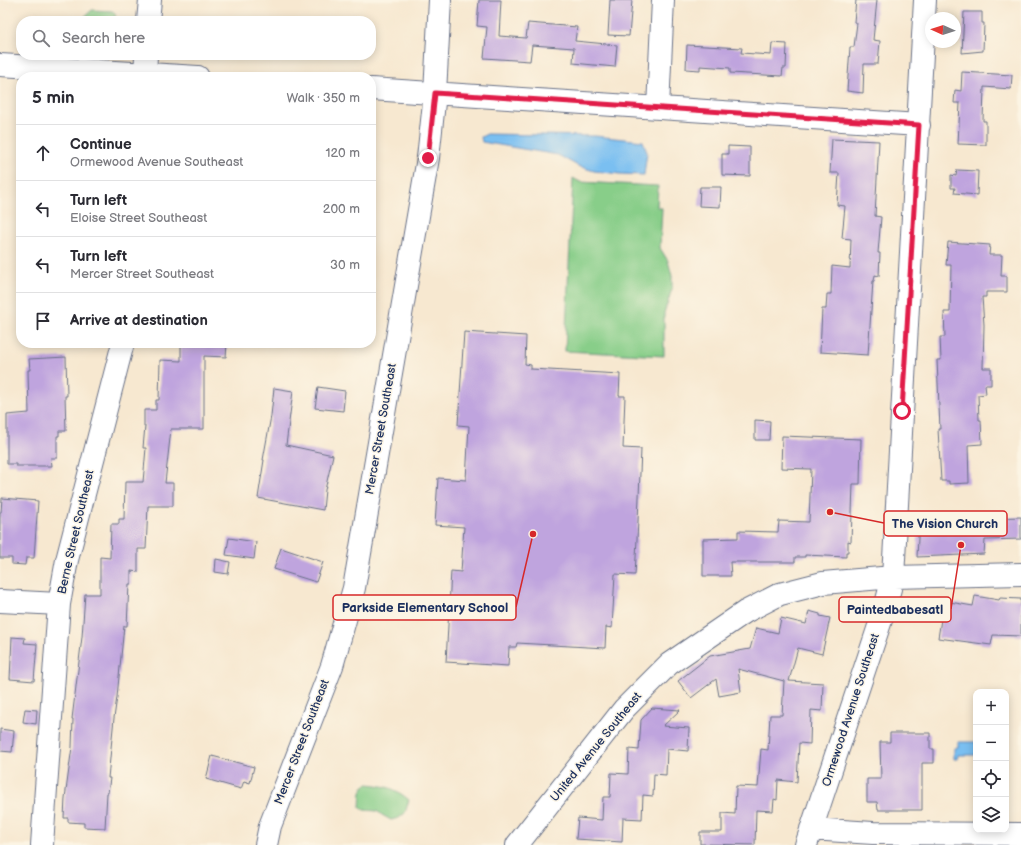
<!DOCTYPE html>
<meta charset="utf-8">
<style>
:root{--surface:#fff;--page:#f7f7f7;--text:#2b2b33;--muted:#7c7c81;--line:#e1e1e2}
body{margin:0;font-family:"Balsamiq Sans",sans-serif;background:var(--page);color:var(--text)}
.controls{position:absolute;right:12px;bottom:12px;display:grid;overflow:hidden;border-radius:8px;box-shadow:0 2px 10px #0003}
.controls button{width:36px;height:36px;display:grid;place-items:center;padding:0;border:0;border-bottom:1px solid var(--line);background:var(--surface);color:var(--text);font:20px sans-serif}
.compass{position:absolute;left:925px;top:12px;width:36px;height:36px;border-radius:50%;background:var(--surface);box-shadow:0 2px 10px #0003;rotate:273deg}
.stop{position:absolute;width:12px;height:12px;margin:-9px;border:3px solid #e11d48;border-radius:50%;background:#fff}
.stop.end{background:#e11d48;border-color:#fff;box-shadow:0 1px 4px #0008}
.list{margin:0;padding:0;list-style:none}
h2{display:flex;justify-content:space-between;align-items:center;height:52px;margin:0;padding:0 16px;font-size:17px}
h2 small{font-size:13px;font-weight:400;color:var(--muted)}
.list li{display:grid;grid-template-columns:26px 1fr auto;gap:12px;align-items:center;box-sizing:border-box;height:56px;padding:0 16px;border-top:1px solid var(--line)}
.list b{display:block;font-size:15px;white-space:nowrap}
.list p{margin:0;font-size:13px;white-space:nowrap;color:var(--muted)}
.list em{font-size:13px;font-style:normal;color:var(--muted)}
.icon{flex:none;width:22px;height:22px;fill:none;stroke:currentColor;stroke-width:2;stroke-linecap:round;stroke-linejoin:round}
.map{position:relative;flex:none;width:1021px;height:845px;overflow:hidden}
.search{position:absolute;background:var(--surface);box-shadow:0 2px 10px #0003;left:16px;top:16px;width:360px;height:44px;display:flex;align-items:center;gap:10px;box-sizing:border-box;padding:0 14px;border-radius:16px;color:var(--muted);font-size:15px}
.panel{position:absolute;background:var(--surface);box-shadow:0 2px 10px #0003;left:16px;top:72px;width:360px;height:276px;border-radius:16px}
.map>svg:first-child{display:block}
.green{fill:#88ce89;stroke:#527e74}
.water{fill:#7abff1;stroke:#4a77a8}
.building{fill:#bfa4de}
.lines{fill:none;stroke-linecap:round;stroke-linejoin:round}
.minor-casing{stroke:#687086;stroke-width:24}
.minor{stroke:#fff;stroke-width:22}
.route{stroke:#e11d48;stroke-width:5}
.labels{text-anchor:middle;dominant-baseline:central;stroke-width:3;stroke-linejoin:round;paint-order:stroke}
.street-label{font-size:12px;fill:#1b2f5e;stroke:#fcf5e5}
.leader{fill:none;stroke:#d62828;stroke-width:1.5}
.callout-dot{fill:#d62828;stroke:#fcf5e5;stroke-width:1.5}
.callout{fill:#fcf5e5;stroke:#d62828;stroke-width:1.5}
.callout-label{font-size:13px;text-anchor:middle;font-weight:bold;fill:#1b2f5e}
</style>
<div class="map">
<svg width="1021" height="845" viewBox="0 0 1021 845">
<rect width="100%" height="100%" fill="#fcf5e5"/>
<filter id="ink" filterUnits="userSpaceOnUse"><feTurbulence type="fractalNoise" baseFrequency=".025" numOctaves="2"/><feDisplacementMap in="SourceGraphic" scale="8" xChannelSelector="R" yChannelSelector="G"/><feConvolveMatrix kernelMatrix="1 2 1 2 8 2 1 2 1" color-interpolation-filters="sRGB"/></filter>
<filter id="wash" filterUnits="userSpaceOnUse"><feTurbulence type="fractalNoise" baseFrequency=".012" numOctaves="4" result="noise"/><feDisplacementMap in="SourceGraphic" scale="16" xChannelSelector="R" yChannelSelector="G"/><feGaussianBlur stdDeviation="0.9" result="paint"/><feColorMatrix in="noise" values="0 0 0 0 0 0 0 0 0 0 0 0 0 0 0 0 0 1.4 0 .05"/><feComposite in="paint" operator="in"/></filter>
<g filter="url(#wash)">
<rect width="100%" height="100%" fill="#f7e8d0"/>
<path class="green" d="M92,10L112,11L115,13L116,21H80Z
M573,178L580,182L658,186L657,207L662,208L660,248L668,261L672,276V289L664,313V356L565,351Z
M368,784C387,786 395,788 409,800L405,813L399,818L391,820L382,815L377,811L364,810L360,807C361,798 359,787 368,784Z"/>
<path class="water" d="M487,134L595,136L643,141L647,152L644,175L620,174L594,171L578,166L558,155L482,142L481,137Z
M958,742H976V755H958L957,759H954V748L958,747Z"/>
<g id="blocks">
<path class="building" d="M479,0H501L499,36L526,38L528,23L577,27L575,41L617,45L615,67L573,63L574,48L532,45L530,61L484,58L487,27L477,26Z
M610,0H632L629,36L608,35Z
M856,0H877L873,40L880,41L878,64H864L863,93L847,91L850,47H854L857,23L854,22Z
M964,12H982V23H984L983,51L962,53Z
M772,43L787,44L786,68H783L782,76L730,73V68L700,66V70L686,69L687,45L742,48L741,53L771,55Z
M962,72L1012,75L1011,89L984,87L983,121H986V145L958,144L960,103H954L955,90L961,91Z
M832,139L879,141L875,216L881,217L878,253H880L879,276L875,275L874,281H873L868,355L820,352L822,309H826L827,294H831L832,266L850,268L851,239L842,238L845,206L837,205L839,173H830Z
M728,146L750,147V176L722,175V154H728Z
M957,170L978,171L977,195L954,193L955,188H951V175L956,176Z
M700,187H721L720,207L699,206Z
M948,242L990,245L989,255H1002L1001,276H1007V292H986V297H982L984,325L983,368H991V385H985L986,394L978,395L979,420H981L982,444L968,445L969,483L949,484V481H941L938,429H940L937,360H941L940,337H945L944,312H950L951,265H946Z
M464,332L526,336L525,364L531,365V369L620,374L619,396H625L623,448L641,449L638,521L635,575L615,574L612,628L606,627L605,648L517,643L516,647H509L508,666L446,662L451,571L461,572L464,527L435,525L438,478L466,480L469,426L458,425Z
M181,343H227L226,357L204,356V429H171L165,483H173V506H148L146,549H138V572L131,571V584H129L127,626H124L117,697L114,718L108,778H110L108,793H107L105,828L84,827V823L68,822V818H64L65,798L72,747L73,719H72L82,637L85,594H100V557L110,558L111,524H119V519H124L125,482H143L146,448H143L145,426H144V410H156V400H159L160,360L181,361Z
M66,357L67,396H65L66,431H59V436H57V458H51L52,466H16V464H7V415L29,413L28,370H30L29,359Z
M318,387L345,391L343,411L315,408Z
M274,388L293,391L286,445L333,455L325,490L323,510L258,498L264,460H263L271,416Z
M755,420L770,421L769,440H755Z
M782,436L861,439L860,484H853L851,542L848,541V552H846V557L805,555V557H795V562H730L731,576H703V539L738,538V531L778,532L779,521L809,522L811,469L781,468Z
M2,498L38,501L34,558H26L25,565L12,564V558H0V512H1Z
M1021,517V539L985,540L984,554L917,557L919,520Z
M229,538L256,542L254,559L226,555Z
M281,548L323,562L316,582L274,569Z
M216,559L230,562L228,574L215,572Z
M975,596L999,600L1000,598L1021,599V636L993,635L991,645L938,638L944,601L973,606Z
M809,611L820,614V616L830,618L822,654L798,648L789,681L823,683L822,711L811,710L810,744L799,743L797,782L778,780L777,800L774,799L773,811L756,810L755,845L700,844V832H722V813L735,814L736,786L758,787L761,749L768,750L770,715H782L784,681L738,669L741,692L719,696L716,679L691,698L678,681L710,656L750,649L756,628L778,633L781,618L806,624Z
M12,637L25,638L24,643L37,644L34,681L10,679Z
M652,708L680,710L663,726L689,728L688,751L667,749L666,775L654,774L653,796L643,795L642,819L623,818L622,842L576,839L578,818L602,820L603,797H610L611,773L628,774L629,749L639,750L641,720Z
M25,709L37,710L36,724L23,722Z
M0,729L14,731L12,752L0,751Z
M890,733H930V749H934V763H922V810H878L877,802H867V779H881L880,742H890Z
M212,756L254,767L250,783L244,781L241,789L206,779Z"/>
</g>
</g>
<g filter="url(#ink)">
<use href="#blocks" fill-opacity="0" stroke="#687086" stroke-width="1"/>
<g class="lines">
<g class="minor-casing">
<path id="minor" d="M148,21L150,0
M0,65L198,77
M145,77L146,55
M371,89L919,125
M658,108L663,0
M0,601L59,604
M811,829L873,833L1021,834
M42,845L59,604L67,560L123,343
M266,845L270,826L332,666L354,588L428,158L435,93L440,0
M517,845L624,709L669,664L745,612L780,594L823,583L893,577L1021,574
M806,845L885,608L893,577L925,0"/>
</g>
<use href="#minor" class="minor"/>
</g>
</g>
<g class="lines" filter="url(#ink)">
<path class="route" d="M428,158L435,93L919,125L902,411"/>
</g>
<g class="labels">
<g class="street-label">
<text transform="translate(381 429) rotate(-80)">Mercer Street Southeast</text>
<text transform="translate(76 532) rotate(-77)">Berne Street Southeast</text>
<text transform="translate(851 710) rotate(-72)">Ormewood Avenue Southeast</text>
<text transform="translate(302 742) rotate(-69)">Mercer Street Southeast</text>
<text transform="translate(596 747) rotate(-51)">United Avenue Southeast</text>
</g>
</g>
<path class="leader" d="M830 512L884 523M533 534L516 607M961 545L951 609"/>
<g class="callout-dot">
<circle cx="830" cy="512" r="4"/>
<circle cx="533" cy="534" r="4"/>
<circle cx="961" cy="545" r="4"/>
</g>
<g class="callout">
<rect x="884" y="511" width="123" height="25" rx="4"/>
<rect x="333" y="595" width="183" height="25" rx="4"/>
<rect x="839" y="597" width="112" height="25" rx="4"/>
</g>
<g class="callout-label">
<text x="945" y="528">The Vision Church</text>
<text x="425" y="612">Parkside Elementary School</text>
<text x="895" y="614">Paintedbabesatl</text>
</g>
</svg>
<div class="controls">
<button>+</button>
<button>−</button>
<button><svg class="icon" aria-label="locate" viewBox="0 0 24 24"><circle cx="12" cy="12" r="6"/><path d="M12 2v4M12 18v4M2 12h4M18 12h4"/></svg></button>
<button><svg class="icon" aria-label="layers" viewBox="0 0 24 24"><path d="M12 4l9 5-9 5-9-5zM3 14l9 5 9-5"/></svg></button>
</div>
<svg class="compass" viewBox="-18 -18 36 36"><path d="M0-13l5 13h-10z" fill="#e53935"/><path d="M0 13l5-13h-10z" fill="#7c7c81"/></svg>
<div class="stop" style="left:902px;top:411px"></div>
<div class="stop end" style="left:428px;top:158px"></div>
<div class="search"><svg class="icon" aria-label="search" viewBox="0 0 24 24"><circle cx="10" cy="10" r="6"/><path d="M15 15l6 6"/></svg>Search here</div>
<section class="panel">
<h2>5 min<small>Walk · 350 m</small></h2>
<ul class="list">
<li><svg class="icon" aria-label="ahead" viewBox="0 0 24 24"><path d="M12 20V5M6 11l6-6 6 6"/></svg><div><b>Continue</b><p>Ormewood Avenue Southeast</p></div><em>120 m</em></li>
<li><svg class="icon" aria-label="left" viewBox="0 0 24 24"><path d="M17 20v-9H6M10 6l-5 5 5 5"/></svg><div><b>Turn left</b><p>Eloise Street Southeast</p></div><em>200 m</em></li>
<li><svg class="icon" aria-label="left" viewBox="0 0 24 24"><path d="M17 20v-9H6M10 6l-5 5 5 5"/></svg><div><b>Turn left</b><p>Mercer Street Southeast</p></div><em>30 m</em></li>
<li><svg class="icon" aria-label="arrive" viewBox="0 0 24 24"><path d="M6 21V4h12l-3 4 3 4H6"/></svg><div><b>Arrive at destination</b></div></li>
</ul>
</section>
</div>
